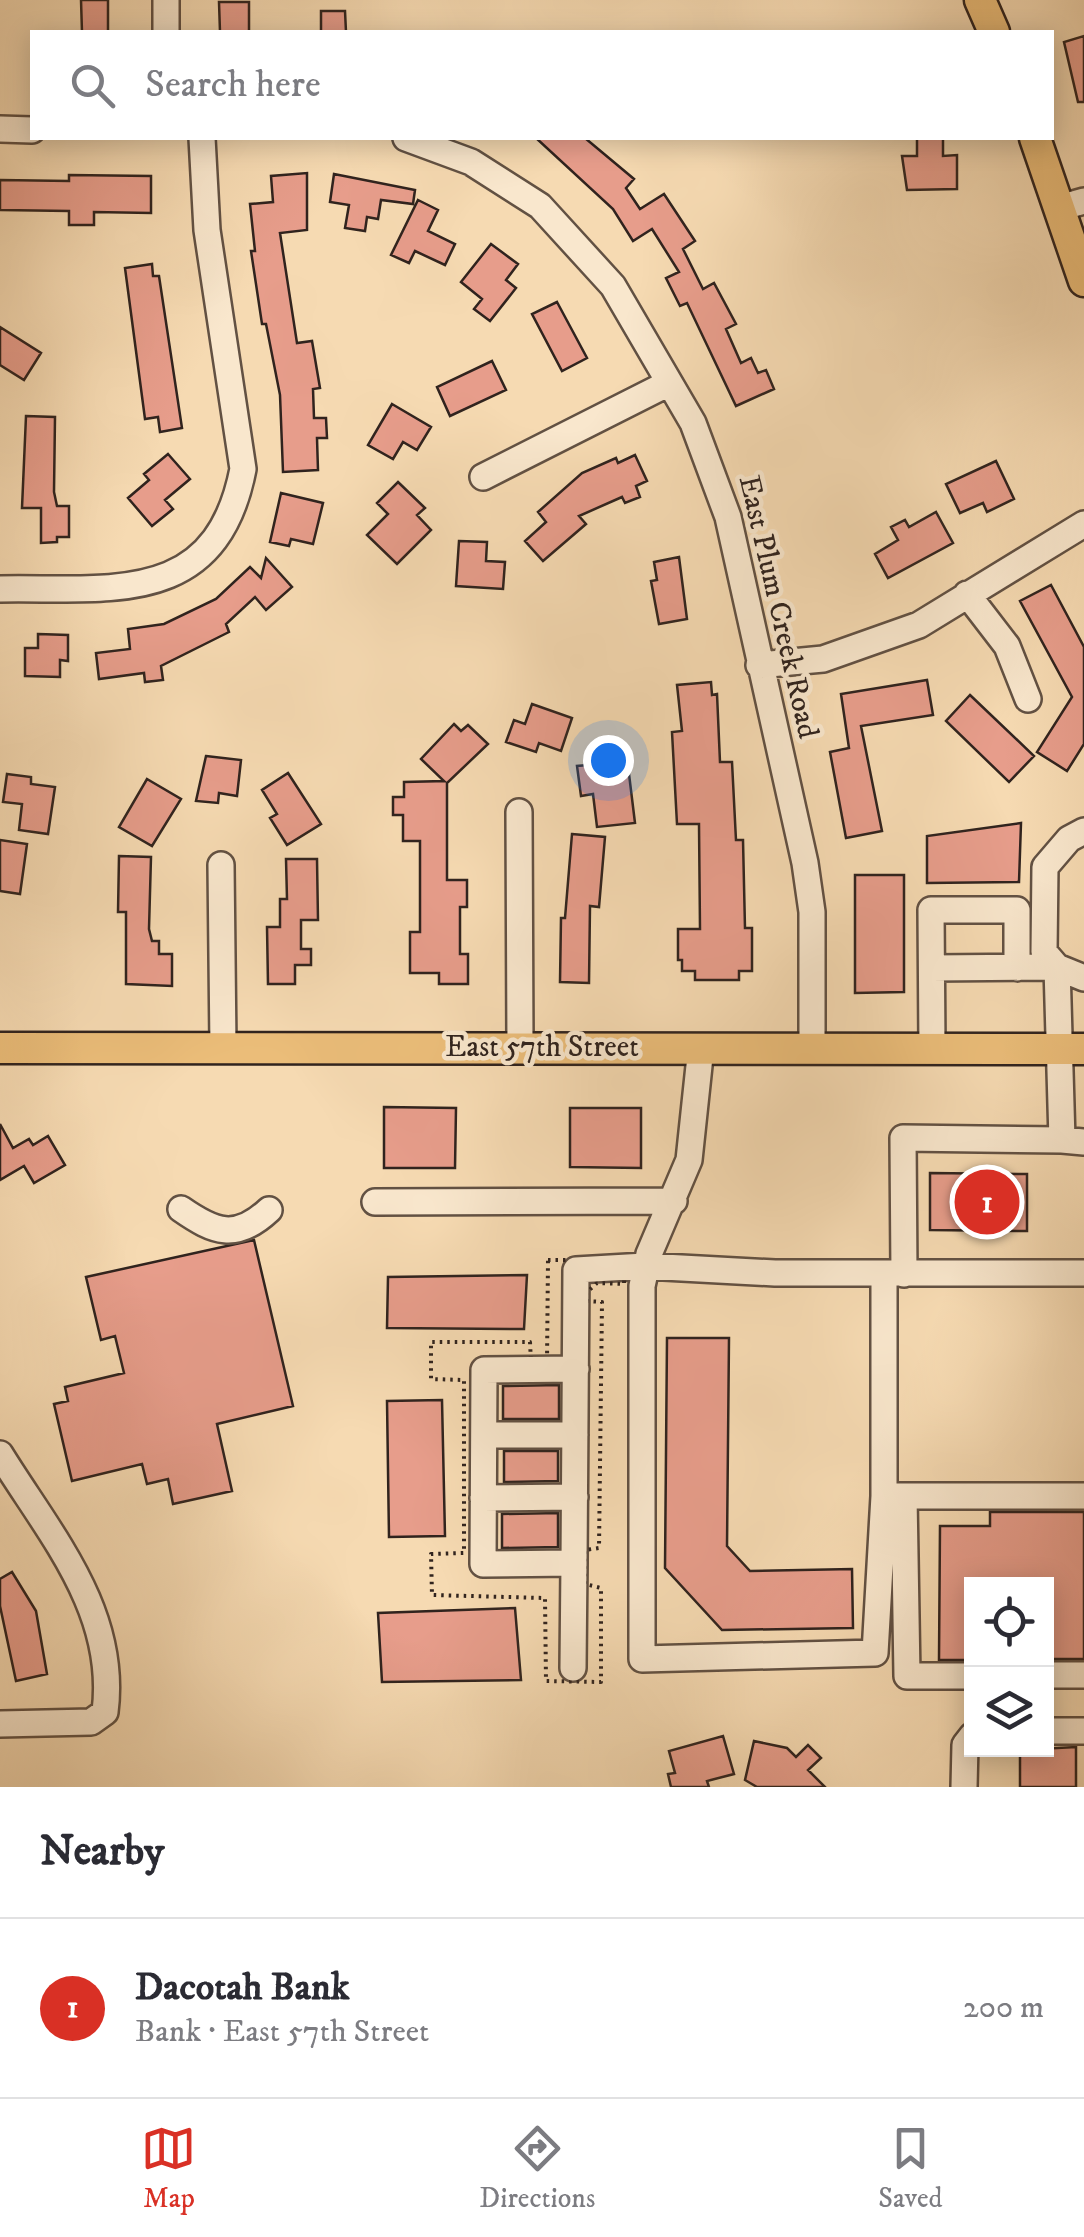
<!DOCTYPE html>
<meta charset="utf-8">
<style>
:root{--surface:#fff;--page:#f7f7f7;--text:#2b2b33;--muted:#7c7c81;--line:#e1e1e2;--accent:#d93025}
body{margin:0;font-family:"IM FELL DW Pica",serif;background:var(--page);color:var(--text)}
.controls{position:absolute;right:30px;bottom:30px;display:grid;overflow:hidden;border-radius:0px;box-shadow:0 5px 25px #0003}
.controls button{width:90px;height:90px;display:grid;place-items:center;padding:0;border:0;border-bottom:2px solid var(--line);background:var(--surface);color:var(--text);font:50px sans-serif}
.you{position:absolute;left:608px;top:760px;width:35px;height:35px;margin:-25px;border:8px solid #fff;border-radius:50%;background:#1a73e8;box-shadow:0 0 0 15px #1a73e833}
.badge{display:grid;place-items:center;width:65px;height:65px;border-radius:50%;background:var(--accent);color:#fff;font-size:32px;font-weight:700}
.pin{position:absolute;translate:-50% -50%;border:5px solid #fff;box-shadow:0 2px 10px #0006}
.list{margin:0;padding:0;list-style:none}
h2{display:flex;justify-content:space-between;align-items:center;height:130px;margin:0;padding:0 40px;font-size:42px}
h2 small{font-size:32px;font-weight:400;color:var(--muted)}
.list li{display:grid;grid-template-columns:65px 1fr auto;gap:30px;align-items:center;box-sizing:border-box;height:180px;padding:0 40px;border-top:2px solid var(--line)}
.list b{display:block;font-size:38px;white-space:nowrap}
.list p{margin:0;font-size:32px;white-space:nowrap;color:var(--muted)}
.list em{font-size:32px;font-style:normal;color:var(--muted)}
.icon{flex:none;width:55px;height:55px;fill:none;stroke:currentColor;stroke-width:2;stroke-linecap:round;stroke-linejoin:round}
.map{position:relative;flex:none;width:1084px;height:1787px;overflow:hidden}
.search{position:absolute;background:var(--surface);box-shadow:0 5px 25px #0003;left:30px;right:30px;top:30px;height:110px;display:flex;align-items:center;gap:25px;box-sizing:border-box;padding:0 35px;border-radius:0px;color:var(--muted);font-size:38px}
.sheet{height:310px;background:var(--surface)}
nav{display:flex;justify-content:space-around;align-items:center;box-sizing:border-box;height:140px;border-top:2px solid var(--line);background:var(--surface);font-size:28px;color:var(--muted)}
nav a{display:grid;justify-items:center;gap:5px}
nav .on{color:var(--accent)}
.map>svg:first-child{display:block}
.building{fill:#e79d8b;stroke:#30231e;stroke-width:2.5}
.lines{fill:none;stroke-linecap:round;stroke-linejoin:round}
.minor-casing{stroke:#625143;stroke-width:30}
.major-casing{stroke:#30231e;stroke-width:35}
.path{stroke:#30231e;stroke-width:4;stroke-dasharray:2.5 5;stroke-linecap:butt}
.minor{stroke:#f9e7cd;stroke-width:25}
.major{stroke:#ebbd79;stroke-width:30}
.labels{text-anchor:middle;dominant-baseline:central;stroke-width:9;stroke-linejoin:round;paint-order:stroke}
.street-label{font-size:30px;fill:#30231e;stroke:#f9e7cd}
</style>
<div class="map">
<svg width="1084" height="1787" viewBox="0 0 1084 1787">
<rect width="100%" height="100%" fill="#f6dab2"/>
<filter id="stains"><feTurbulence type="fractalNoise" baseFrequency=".002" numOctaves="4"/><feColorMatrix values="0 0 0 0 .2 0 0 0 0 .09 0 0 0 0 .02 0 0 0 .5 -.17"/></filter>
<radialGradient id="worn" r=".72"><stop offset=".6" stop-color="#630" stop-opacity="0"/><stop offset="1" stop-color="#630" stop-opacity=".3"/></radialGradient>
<path class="building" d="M81,0H108V32H82Z
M219,2H249V32H220Z
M321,11H345L346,32H321Z
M1084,36V102H1078L1064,42Z
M536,138H585L634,179L626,188L640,209L664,194L695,241L683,249L703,289L714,283L736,324L726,329L741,363L751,358L758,373L766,370L774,389L736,406L687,303L680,306L666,278L679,272L652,229L633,241L613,209Z
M917,138H943V156L957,155V189L907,190L902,156H917Z
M307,173V230L280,233L297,343L312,341L320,388L313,389L314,418H326L327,438H317L318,470L283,472L280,395L266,324H262L251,251H255L250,204L273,202L271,176Z
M334,174L415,190L413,204L381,200L378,219L367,217L365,231L345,228L349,205L330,202Z
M69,175L151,176V213L94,212V225H69V211L0,210V180L69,181Z
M418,200L438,210L428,231L455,244L445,265L415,251L409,263L391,255Z
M491,244L518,264L506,280L516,288L490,321L474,309L482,299L461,282Z
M152,264L153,276H159L182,428L160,432L158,417L145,419L125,268Z
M557,302L587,358L562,371L532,314Z
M0,327L41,353L24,380L0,365Z
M492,361L506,390L450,416L437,387Z
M392,404L431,427L417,450L403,442L393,459L368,445Z
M26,416L55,417L54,492L57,506H69V537H57V542L41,543V508H22Z
M168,454L190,479L165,500L173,509L152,526L128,498L149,480L144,474Z
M635,455L647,481L636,486L640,497L625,503L622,497L579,516L586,524L543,561L525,541L546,522L538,512L582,473L616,458L618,463Z
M996,461L1014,499L987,512L983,503L960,513L946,484Z
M398,482L425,508L417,515L431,530L397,564L367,535L388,514L377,503Z
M281,493L323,503L313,544L291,539L289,546L270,542Z
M936,512L953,543L888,578L875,554L898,540L891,527L905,520L909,527Z
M459,541L487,542L486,561L505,562L503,589L456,586Z
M679,557L687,619L659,624L651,581L657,580L654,562Z
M266,558L292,587L266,610L255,597L226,624L229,632L161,666L163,680L145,682L144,673L99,679L96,653L130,649L128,629L164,624L216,599L250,567L261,578Z
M1051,585L1084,647V744L1067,771L1037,752L1072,697L1020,601Z
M38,634L68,635V661L60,660V677L25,676V648H38Z
M927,680L933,715L861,726L882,831L846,838L830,752L849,748L841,694Z
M711,682L712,695L717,694L720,762H732L736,840H743L745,928H752V971H739V980H695V971H682V960H678V929H700L699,824H677L672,732L682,731L677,685Z
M970,695L1034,756L1009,782L946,721Z
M532,704L572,718L561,751L539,743L536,752L506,742L514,720L525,724Z
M454,724L461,731L468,725L488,744L447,783V880H467V907H460V954H468V984H439V973H410V932H420V841H403V815H393V797H404V782L444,781L421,759Z
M206,756L241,760L237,796L219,793L218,803L196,801Z
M600,764L602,777L629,774L635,823L597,827L593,794L581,796L577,766Z
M288,773L321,824L287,845L270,818L277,814L262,790Z
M7,774L31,777V784L55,787L48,834L19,830L22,804L3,802Z
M147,779L181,799L152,846L119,827Z
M1021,823L1019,882L927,883V836Z
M572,834L605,837L599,907L590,906L589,983L560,982L561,918H565Z
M0,840L27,844L20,894L0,891Z
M119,856L151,857L149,929L152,941H159V954H172V986L126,984V912H118Z
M286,859H317L318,920H301V949H311V965H295V984H268L267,927H280V899H287Z
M855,875H904V992L855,993Z
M384,1107L456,1108L455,1168H384Z
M570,1108H641V1168L570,1167Z
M0,1124L13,1148L29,1139L33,1145L48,1136L65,1165L34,1183L24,1166L0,1180Z
M930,1173L1027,1174V1231L930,1230Z
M254,1240L293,1406L217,1424L232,1491L173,1504L168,1479L147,1484L142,1464L72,1481L54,1404L68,1401L65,1387L124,1373L115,1336L101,1340L86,1277Z
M527,1275L524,1329L387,1328L388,1277Z
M667,1338H729L727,1546L750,1571L852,1569L853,1628L722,1630L665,1568Z
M559,1385V1419H503V1386Z
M442,1400L445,1536L389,1537L387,1401Z
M504,1451H558V1481L504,1482Z
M990,1512H1084V1659H1046V1584H972V1660H939L940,1526H990Z
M558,1513V1547L502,1548V1514Z
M12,1572L36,1611L47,1674L16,1681L0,1606V1579Z
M515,1608L521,1680L382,1682L378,1613Z
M723,1736L734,1774L707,1781L709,1787H671L668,1774L675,1773L669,1751Z
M754,1741L787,1748L796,1757L808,1745L821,1758L808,1770L825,1787H757L745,1780Z
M1076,1747V1787H1020V1750Z"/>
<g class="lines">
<g class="minor-casing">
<path id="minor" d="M166,0V32
M0,129L32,130
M406,138L471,162L540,206L613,286L693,423L728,517L805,863L812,912V1047
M1059,208L1084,201
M483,477L669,383
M0,589C111,587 216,608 243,469L207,230L202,138
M967,594L1007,646L1028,699
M759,665L823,659L919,625L1084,524
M519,812L520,1047
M221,865L223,1047
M932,968L1057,967L1044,952L1045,867L1069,839L1084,831
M1084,978L1057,967L1062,1140L1084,1142
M701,1047L689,1160L649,1254L642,1286V1659L875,1653L884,1496H1084
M932,1048L931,910H1017V968
M375,1202L674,1201
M181,1209C214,1232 236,1241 269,1210
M904,1274L903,1138L1062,1140
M576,1369L484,1370L483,1564L574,1563L576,1270L645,1266L775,1273H1084
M484,1435H575
M0,1454C50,1535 118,1611 105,1712L91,1722L0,1724
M884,1496V1273
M904,1496L907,1676H972
M483,1498L575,1497
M573,1668L574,1563
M1046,1675H1084
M1046,1731H1084
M964,1787L965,1745L972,1736"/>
</g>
<g class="major-casing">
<path id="major" d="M980,0L994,32
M1035,138L1084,281
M0,1048L1084,1049"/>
</g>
<path class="path" d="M548,1260H625L624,1284L597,1283L586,1293L587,1301L602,1302L599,1548L585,1550V1584L601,1588V1682L546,1681L545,1598L432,1595L431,1554L464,1553V1380L431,1379V1342H530L531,1362H547Z"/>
<use href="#minor" class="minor"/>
<use href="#major" class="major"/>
</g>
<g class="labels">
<g class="street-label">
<text transform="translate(778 607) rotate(77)">East Plum Creek Road</text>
<text x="542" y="1047">East 57th Street</text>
</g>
</g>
<rect width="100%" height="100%" filter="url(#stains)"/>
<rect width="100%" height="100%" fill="url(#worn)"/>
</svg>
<div class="controls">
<button><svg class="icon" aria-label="locate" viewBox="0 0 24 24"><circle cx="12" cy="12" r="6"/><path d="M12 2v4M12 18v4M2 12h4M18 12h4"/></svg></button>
<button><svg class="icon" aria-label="layers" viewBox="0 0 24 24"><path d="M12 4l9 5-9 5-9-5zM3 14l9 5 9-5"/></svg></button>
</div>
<div class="you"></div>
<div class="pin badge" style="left:987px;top:1202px">1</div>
<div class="search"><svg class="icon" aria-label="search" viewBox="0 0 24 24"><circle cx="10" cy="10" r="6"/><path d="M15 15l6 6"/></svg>Search here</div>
</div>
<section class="sheet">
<h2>Nearby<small></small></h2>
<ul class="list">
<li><span class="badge">1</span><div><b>Dacotah Bank</b><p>Bank · East 57th Street</p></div><em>200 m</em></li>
</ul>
</section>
<nav>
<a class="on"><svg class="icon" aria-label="map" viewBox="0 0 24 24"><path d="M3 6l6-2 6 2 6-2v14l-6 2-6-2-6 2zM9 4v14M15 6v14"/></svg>Map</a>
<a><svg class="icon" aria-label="directions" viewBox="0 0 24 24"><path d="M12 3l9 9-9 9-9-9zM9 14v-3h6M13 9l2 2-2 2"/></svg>Directions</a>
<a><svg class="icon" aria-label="saved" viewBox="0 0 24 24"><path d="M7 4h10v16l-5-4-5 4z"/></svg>Saved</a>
</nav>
